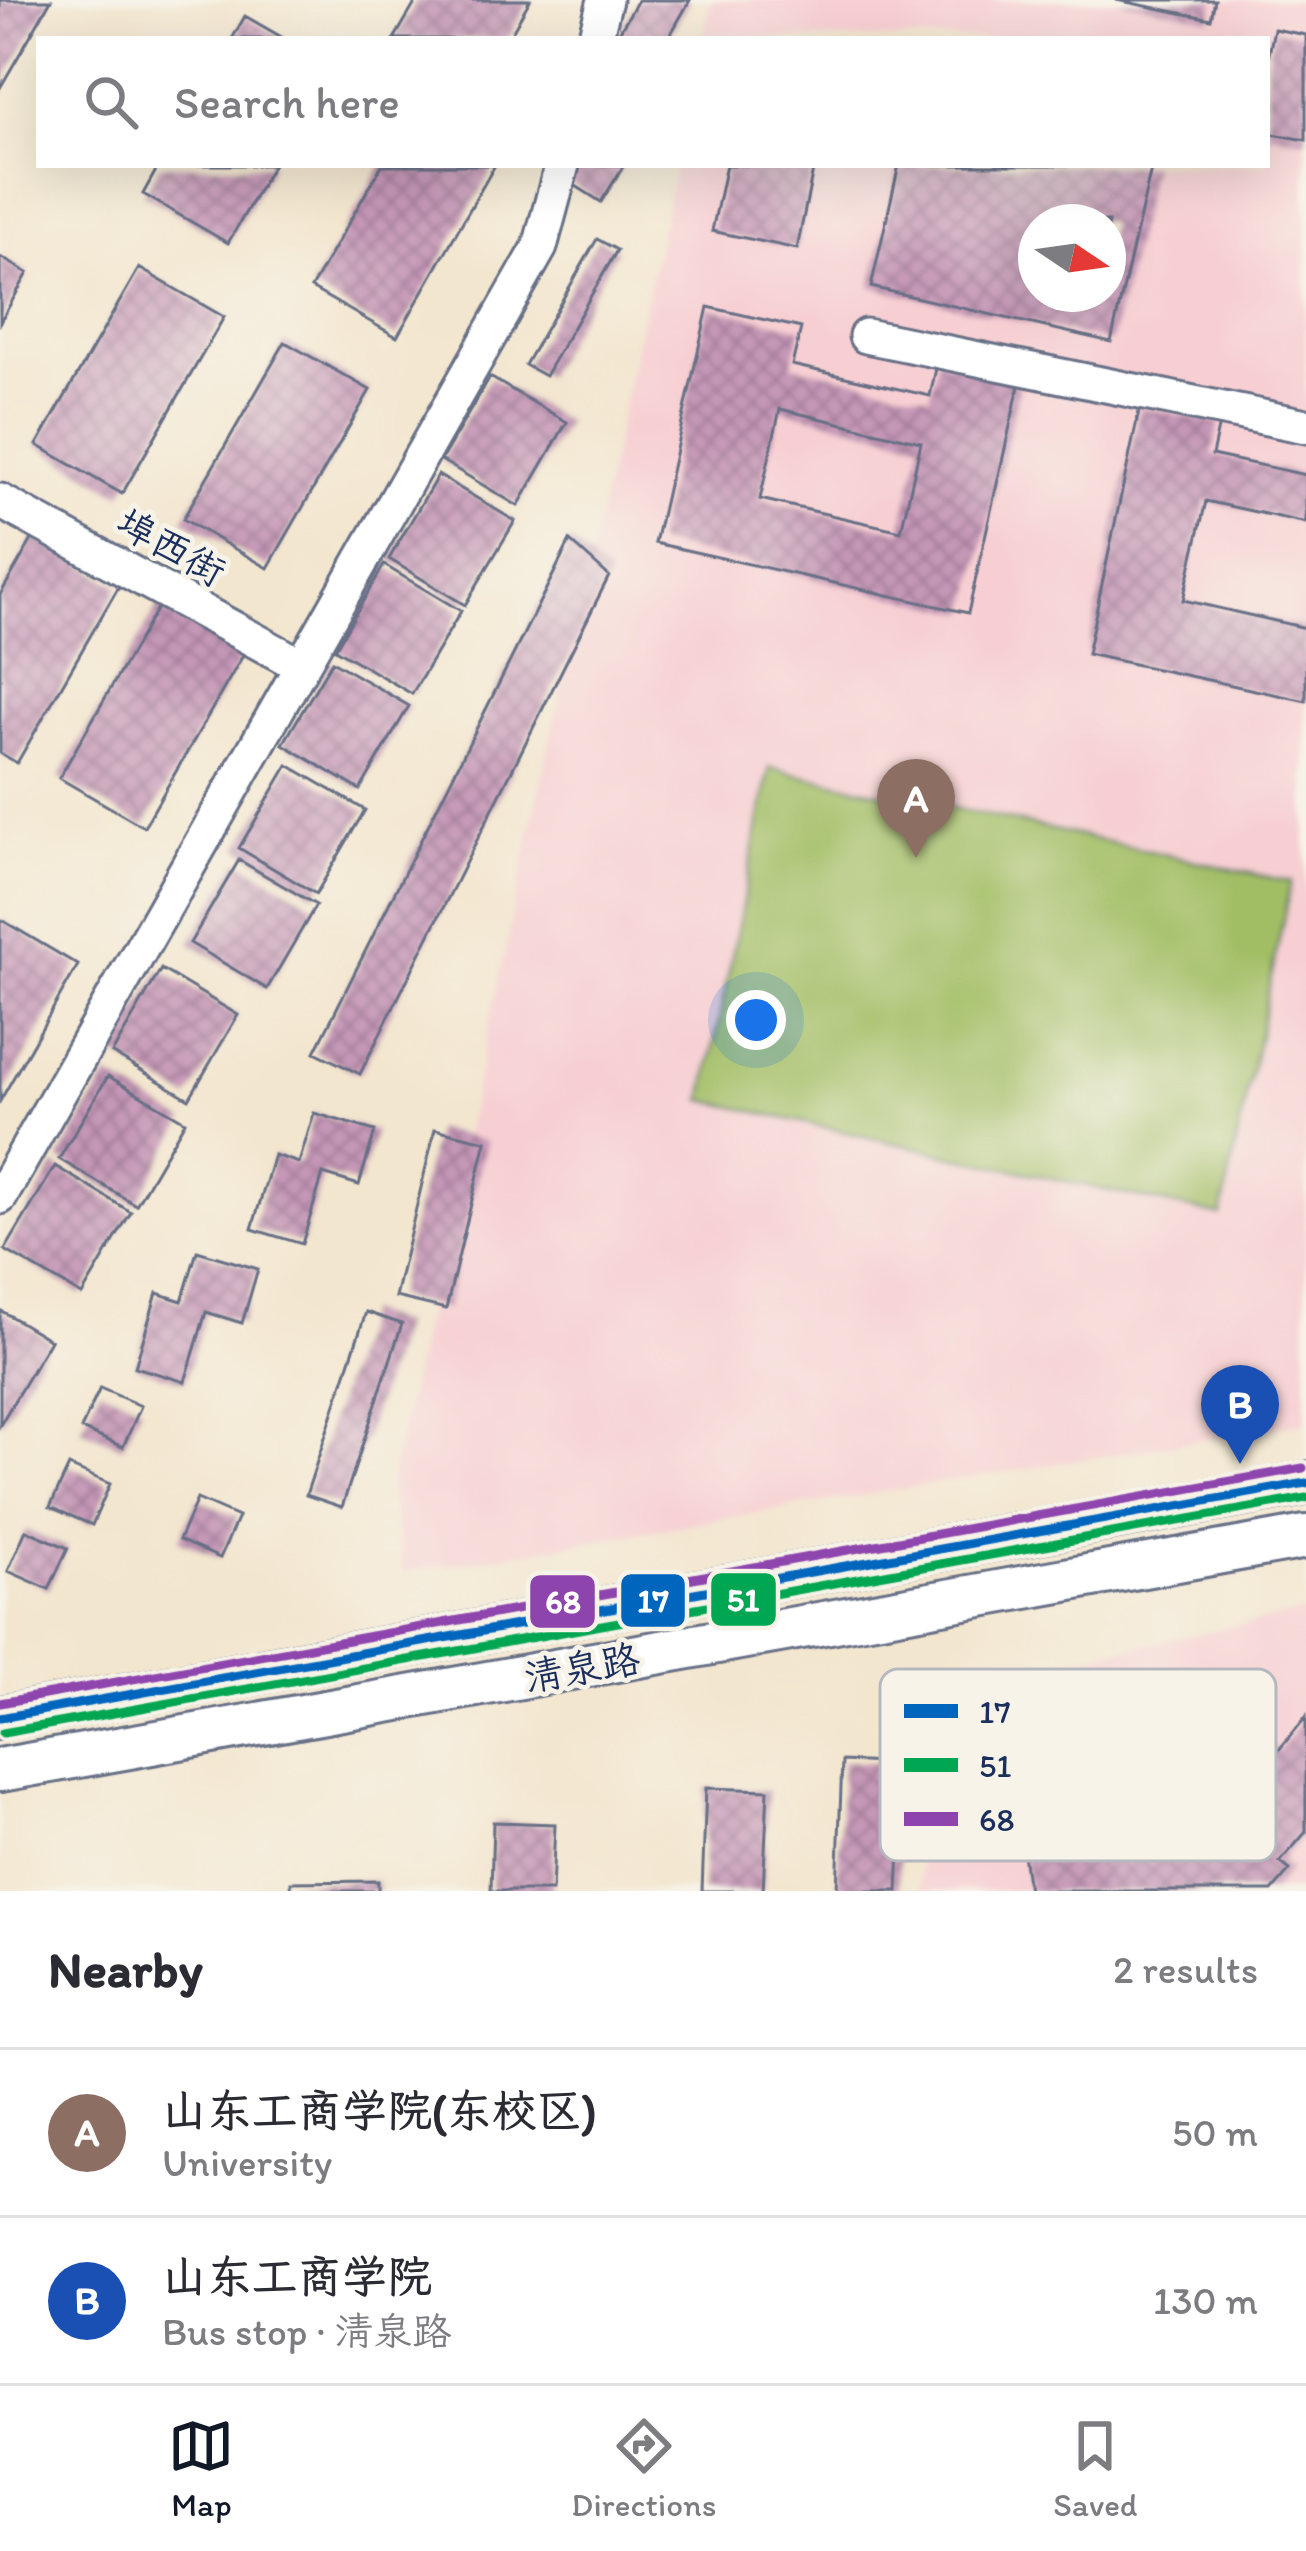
<!DOCTYPE html>
<meta charset="utf-8">
<style>
:root{--surface:#fff;--page:#f7f7f7;--text:#2b2b33;--muted:#7c7c81;--line:#e1e1e2;--accent:#111827}
body{margin:0;font-family:Itim,"LXGW WenKai TC",sans-serif;background:var(--page);color:var(--text)}
.compass{position:absolute;left:1018px;top:204px;width:108px;height:108px;border-radius:50%;background:var(--surface);box-shadow:0 12px 48px #0002;rotate:103deg}
.you{position:absolute;left:756px;top:1020px;width:42px;height:42px;margin:-30px;border:9px solid #fff;border-radius:50%;background:#1a73e8;box-shadow:0 0 0 18px #1a73e833}
.badge{display:grid;place-items:center;width:78px;height:78px;border-radius:50%;background:var(--accent);color:#fff;font-size:39px;font-weight:700}
.pin{position:absolute;translate:-50% -99px;filter:drop-shadow(0 3px 6px #0008)}
.pin::after{content:'';position:absolute;top:63px;width:42px;height:36px;background:inherit;clip-path:polygon(0 0,100% 0,50% 100%)}
.list{margin:0;padding:0;list-style:none}
h2{display:flex;justify-content:space-between;align-items:center;height:156px;margin:0;padding:0 48px;font-size:51px}
h2 small{font-size:39px;font-weight:400;color:var(--muted)}
.list li{display:grid;grid-template-columns:78px 1fr auto;gap:36px;align-items:center;box-sizing:border-box;height:168px;padding:0 48px;border-top:3px solid var(--line)}
.list b{display:block;font-size:45px;white-space:nowrap}
.list p{margin:0;font-size:39px;white-space:nowrap;color:var(--muted)}
.list em{font-size:39px;font-style:normal;color:var(--muted)}
.icon{flex:none;width:66px;height:66px;fill:none;stroke:currentColor;stroke-width:2;stroke-linecap:round;stroke-linejoin:round}
.map{position:relative;flex:none;width:1306px;height:1891px;overflow:hidden}
.search{position:absolute;background:var(--surface);box-shadow:0 12px 48px #0002;left:36px;right:36px;top:36px;height:132px;display:flex;align-items:center;gap:30px;box-sizing:border-box;padding:0 42px;border-radius:0px;color:var(--muted);font-size:45px}
.sheet{height:492px;background:var(--surface)}
nav{display:flex;justify-content:space-around;align-items:center;box-sizing:border-box;height:168px;border-top:3px solid var(--line);background:var(--surface);font-size:33px;color:var(--muted)}
nav a{display:grid;justify-items:center;gap:6px}
nav .on{color:var(--accent)}
.map>svg:first-child{display:block}
.built{fill:#f7cfd3;fill-rule:evenodd}
.green{fill:#a2be65;stroke:#5e7662;stroke-width:3}
.building{fill:url(#building-cross-hatch);fill-rule:evenodd}
.lines{fill:none;stroke-linecap:round;stroke-linejoin:round}
.minor-casing{stroke:#676f86;stroke-width:39}
.major-casing{stroke:#676f86;stroke-width:48}
.minor{stroke:#fff;stroke-width:33}
.major{stroke:#fff;stroke-width:42}
.bus-1-casing{stroke:#f7f3e8;stroke-width:18}
.bus-2-casing{stroke:#f7f3e8;stroke-width:18}
.bus-3-casing{stroke:#f7f3e8;stroke-width:18}
.bus-1{stroke:#0065bd;stroke-width:9}
.bus-2{stroke:#00a651;stroke-width:9}
.bus-3{stroke:#8e44ad;stroke-width:9}
.labels{text-anchor:middle;dominant-baseline:central;stroke-width:10;stroke-linejoin:round;paint-order:stroke}
.street-label{font-size:39px;fill:#1b2f5e;stroke:#f7f3e8}
.key{fill:#f7f3e8;stroke:#b5b8bf;stroke-width:3}
.key-label{font-size:33px;fill:#1b2f5e}
.line-badge{stroke:#f7f3e8;stroke-width:4.5}
.badge-label{font-size:33px;text-anchor:middle;font-weight:bold;fill:#fff}
</style>
<div class="map">
<svg width="1306" height="1891" viewBox="0 0 1306 1891">
<defs>
<pattern id="building-cross-hatch" width="8" height="8" patternUnits="userSpaceOnUse" patternTransform="scale(3)"><rect width="8" height="8" fill="#c698b7"/><path d="M0 0l8 8M0 8l8-8" fill="none" stroke="#a07c98"/></pattern>
</defs>
<rect width="100%" height="100%" fill="#f7f3e8"/>
<filter id="ink" filterUnits="userSpaceOnUse"><feTurbulence type="fractalNoise" baseFrequency=".00833" numOctaves="2"/><feDisplacementMap in="SourceGraphic" scale="24" xChannelSelector="R" yChannelSelector="G"/><feConvolveMatrix kernelMatrix="1 2 1 2 8 2 1 2 1" color-interpolation-filters="sRGB"/></filter>
<filter id="wash" filterUnits="userSpaceOnUse"><feTurbulence type="fractalNoise" baseFrequency=".004" numOctaves="4" result="noise"/><feDisplacementMap in="SourceGraphic" scale="48" xChannelSelector="R" yChannelSelector="G"/><feGaussianBlur stdDeviation="2.7" result="paint"/><feColorMatrix in="noise" values="0 0 0 0 0 0 0 0 0 0 0 0 0 0 0 0 0 1.4 0 .05"/><feComposite in="paint" operator="in"/></filter>
<g filter="url(#wash)">
<rect width="100%" height="100%" fill="#f3e6cf"/>
<path class="built" d="M711,0H1306V1422L403,1572L389,1485L675,165H1267V39H703ZM1036,222H1108V294H1036Z
M1306,1612V1891H921L915,1691Z"/>
<path class="green" d="M770,768L1291,882L1221,1216L703,1100Z"/>
<g id="blocks">
<path class="building" d="M0,0H51L0,88Z
M417,0H530L508,39H394Z
M638,0H690L668,39H615Z
M1116,0H1215L1211,19Z
M245,16L285,39H232Z
M1274,29L1306,35V140L1267,133V64Z
M159,165H273L228,243L143,194Z
M382,165H495L397,337L311,288Z
M578,165H624L601,202L568,181Z
M726,165H814L797,249L712,231Z
M899,165H1152L1111,342L871,287ZM1036,222H1108V294H1036Z
M597,239L617,250L545,376L525,365Z
M0,257L28,273L0,322Z
M139,268L224,317L122,494L37,445Z
M708,307L801,328L792,365L930,396L938,359L1021,377L968,613L655,543ZM780,409L921,442L901,531L760,499Z
M285,342L370,390L268,568L183,519Z
M490,377L567,422L518,506L441,460Z
M1140,407L1219,423L1212,455L1306,475V523L1206,501L1183,600L1306,628V701L1087,654Z
M438,475L515,521L465,605L389,559Z
M34,536L119,586L17,763L0,753V595Z
M570,541L609,576L360,1074L315,1052Z
M384,565L461,611L412,694L335,649Z
M161,601L246,650L144,827L59,778Z
M332,661L409,706L360,790L283,744Z
M288,765L365,810L316,894L239,848Z
M239,860L316,905L267,989L190,943Z
M0,919L78,965L0,1101Z
M161,969L238,1015L189,1099L112,1053Z
M108,1076L185,1121L136,1205L59,1159Z
M314,1113L375,1131L359,1185L323,1174L302,1244L252,1229L274,1155L299,1163Z
M435,1129L486,1141L446,1309L395,1297Z
M55,1166L131,1212L82,1295L5,1250Z
M197,1251L258,1269L242,1323L206,1312L185,1382L135,1367L157,1293L182,1301Z
M0,1310L50,1340L0,1425Z
M366,1312L402,1324L342,1507L306,1495Z
M100,1388L141,1406L123,1447L81,1429Z
M69,1466L110,1484L92,1525L50,1507Z
M197,1499L238,1517L220,1558L179,1540Z
M26,1530L68,1548L49,1589L8,1571Z
M1015,1688L1029,1701L1053,1697L1072,1706L1111,1702L1130,1720L1224,1706L1278,1751L1306,1717V1832L1280,1862L1290,1870L1272,1891H1028L1007,1733L990,1727L986,1704L1001,1689Z
M842,1761L904,1764L898,1891H837Z
M706,1788L768,1790L763,1891H702Z
M493,1822L555,1824L552,1891H491Z
M378,1881V1891H291V1882Z"/>
</g>
</g>
<g filter="url(#ink)">
<use href="#blocks" fill-opacity="0" stroke="#676f86" stroke-width="3"/>
<g class="lines">
<g class="minor-casing">
<path id="minor" d="M595,39L605,0
M866,336L1306,426
M0,501L302,666
M0,1197L540,247L562,165"/>
</g>
<g class="major-casing">
<path id="major" d="M0,1718L1306,1483
M0,1770L1306,1537"/>
</g>
<use href="#minor" class="minor"/>
<use href="#major" class="major"/>
<g class="bus-1-casing">
<path id="bus-1" d="M0,1718L1306,1483"/>
</g>
<g class="bus-2-casing">
<path id="bus-2" d="M3,1733L1306,1498"/>
</g>
<g class="bus-3-casing">
<path id="bus-3" d="M0,1703L1303,1468"/>
</g>
<use href="#bus-1" class="bus-1"/>
<use href="#bus-2" class="bus-2"/>
<use href="#bus-3" class="bus-3"/>
</g>
</g>
<g class="labels">
<g class="street-label">
<text transform="translate(171 547) rotate(29)">埠西街</text>
<text transform="translate(582 1668) rotate(-10)">清泉路</text>
</g>
</g>
<rect x="880" y="1669" width="396" height="192" rx="18" class="key"/>
<rect x="904" y="1704" width="54" height="14" fill="#0065bd"/>
<rect x="904" y="1758" width="54" height="14" fill="#00a651"/>
<rect x="904" y="1812" width="54" height="14" fill="#8e44ad"/>
<g class="key-label">
<text x="979" y="1723">17</text>
<text x="979" y="1777">51</text>
<text x="979" y="1831">68</text>
</g>
<g class="line-badge">
<rect x="709" y="1571" width="69" height="57" rx="12" fill="#00a651"/>
<rect x="619" y="1572" width="68" height="57" rx="12" fill="#0065bd"/>
<rect x="528" y="1573" width="69" height="57" rx="12" fill="#8e44ad"/>
</g>
<g class="badge-label">
<text x="743" y="1611">51</text>
<text x="653" y="1612">17</text>
<text x="563" y="1613">68</text>
</g>
</svg>
<svg class="compass" viewBox="-18 -18 36 36"><path d="M0-13l5 13h-10z" fill="#e53935"/><path d="M0 13l5-13h-10z" fill="#7c7c81"/></svg>
<div class="you"></div>
<div class="pin badge" style="left:916px;top:858px;background:#8d6e63">A</div>
<div class="pin badge" style="left:1240px;top:1464px;background:#1a4fb4">B</div>
<div class="search"><svg class="icon" aria-label="search" viewBox="0 0 24 24"><circle cx="10" cy="10" r="6"/><path d="M15 15l6 6"/></svg>Search here</div>
</div>
<section class="sheet">
<h2>Nearby<small>2 results</small></h2>
<ul class="list">
<li><span class="badge" style="background:#8d6e63">A</span><div><b>山东工商学院(东校区)</b><p>University</p></div><em>50 m</em></li>
<li><span class="badge" style="background:#1a4fb4">B</span><div><b>山东工商学院</b><p>Bus stop · 清泉路</p></div><em>130 m</em></li>
</ul>
</section>
<nav>
<a class="on"><svg class="icon" aria-label="map" viewBox="0 0 24 24"><path d="M3 6l6-2 6 2 6-2v14l-6 2-6-2-6 2zM9 4v14M15 6v14"/></svg>Map</a>
<a><svg class="icon" aria-label="directions" viewBox="0 0 24 24"><path d="M12 3l9 9-9 9-9-9zM9 14v-3h6M13 9l2 2-2 2"/></svg>Directions</a>
<a><svg class="icon" aria-label="saved" viewBox="0 0 24 24"><path d="M7 4h10v16l-5-4-5 4z"/></svg>Saved</a>
</nav>
